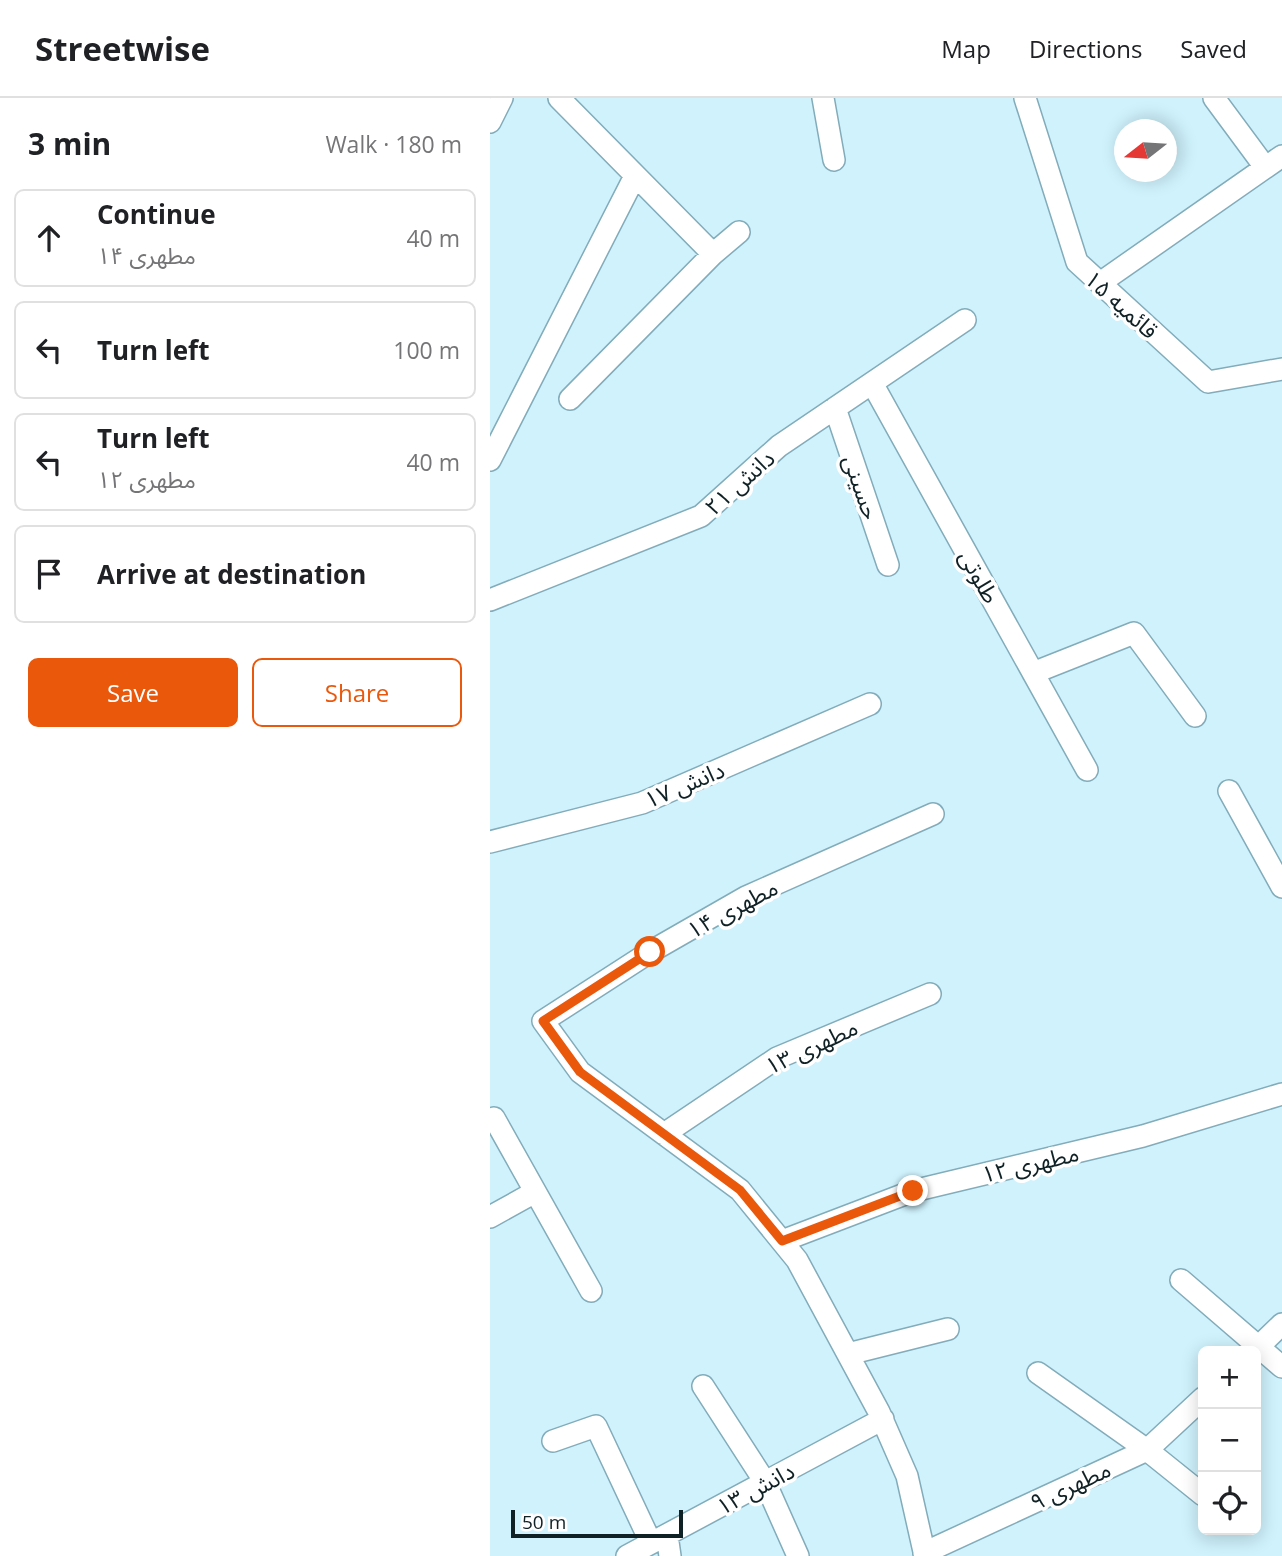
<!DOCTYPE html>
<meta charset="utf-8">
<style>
:root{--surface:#fff;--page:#f2f2f2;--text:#202124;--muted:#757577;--line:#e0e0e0;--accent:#ea580c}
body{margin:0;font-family:"Open Sans","Noto Sans Arabic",sans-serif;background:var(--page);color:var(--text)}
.controls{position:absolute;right:21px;bottom:21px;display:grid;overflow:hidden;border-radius:10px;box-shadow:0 4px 18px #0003}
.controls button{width:63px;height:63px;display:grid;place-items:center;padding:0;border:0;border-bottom:2px solid var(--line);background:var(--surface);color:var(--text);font:35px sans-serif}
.compass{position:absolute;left:624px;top:21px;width:63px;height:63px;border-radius:50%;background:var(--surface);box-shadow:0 4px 18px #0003;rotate:253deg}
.scale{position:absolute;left:21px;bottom:18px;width:172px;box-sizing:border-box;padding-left:7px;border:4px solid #102126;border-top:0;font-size:19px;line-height:24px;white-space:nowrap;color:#102126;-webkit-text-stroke:5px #fff;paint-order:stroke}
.stop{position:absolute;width:21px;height:21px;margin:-16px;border:5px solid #ea580c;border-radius:50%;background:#fff}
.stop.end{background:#ea580c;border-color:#fff;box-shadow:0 2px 7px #0008}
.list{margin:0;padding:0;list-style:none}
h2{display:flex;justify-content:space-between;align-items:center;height:91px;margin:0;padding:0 28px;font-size:30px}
h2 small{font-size:23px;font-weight:400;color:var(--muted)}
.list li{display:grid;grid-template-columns:46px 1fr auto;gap:21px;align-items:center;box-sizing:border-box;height:98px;margin:0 14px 14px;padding:0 14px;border:2px solid var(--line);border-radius:10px}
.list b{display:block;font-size:26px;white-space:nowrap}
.list p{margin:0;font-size:23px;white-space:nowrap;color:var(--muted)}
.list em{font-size:23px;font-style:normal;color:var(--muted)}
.actions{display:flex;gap:14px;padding:21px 28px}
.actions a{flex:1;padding:16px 0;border:2px solid var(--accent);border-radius:10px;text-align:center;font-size:24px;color:var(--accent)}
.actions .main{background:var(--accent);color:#fff}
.icon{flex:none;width:38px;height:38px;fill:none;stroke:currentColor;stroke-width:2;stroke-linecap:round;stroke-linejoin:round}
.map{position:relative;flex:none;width:792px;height:1458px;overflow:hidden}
header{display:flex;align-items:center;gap:42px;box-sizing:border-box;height:98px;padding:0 35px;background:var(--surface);border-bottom:2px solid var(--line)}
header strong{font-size:33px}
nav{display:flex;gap:38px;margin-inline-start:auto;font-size:24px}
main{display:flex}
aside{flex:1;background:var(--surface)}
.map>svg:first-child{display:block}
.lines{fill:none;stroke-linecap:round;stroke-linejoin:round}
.minor-casing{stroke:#82acba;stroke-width:24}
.minor{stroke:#fff;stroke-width:21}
.route{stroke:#ea580c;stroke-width:9}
.labels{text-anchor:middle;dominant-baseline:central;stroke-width:7;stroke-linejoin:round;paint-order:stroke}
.street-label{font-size:23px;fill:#102126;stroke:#fff}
</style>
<header>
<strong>Streetwise</strong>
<nav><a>Map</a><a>Directions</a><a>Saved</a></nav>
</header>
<main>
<aside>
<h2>3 min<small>Walk · 180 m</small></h2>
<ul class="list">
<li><svg class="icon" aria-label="ahead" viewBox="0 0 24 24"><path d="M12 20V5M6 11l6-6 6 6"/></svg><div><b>Continue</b><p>مطهری ۱۴</p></div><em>40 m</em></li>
<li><svg class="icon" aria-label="left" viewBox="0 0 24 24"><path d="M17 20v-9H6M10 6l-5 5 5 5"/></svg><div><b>Turn left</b></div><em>100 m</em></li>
<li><svg class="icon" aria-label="left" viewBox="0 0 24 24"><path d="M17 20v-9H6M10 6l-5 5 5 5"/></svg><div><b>Turn left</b><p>مطهری ۱۲</p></div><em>40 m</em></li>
<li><svg class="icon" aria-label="arrive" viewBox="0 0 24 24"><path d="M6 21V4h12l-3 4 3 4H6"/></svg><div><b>Arrive at destination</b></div></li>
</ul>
<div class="actions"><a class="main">Save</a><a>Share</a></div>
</aside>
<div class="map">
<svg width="792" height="1458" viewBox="0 0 792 1458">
<rect width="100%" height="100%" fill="#cff2fd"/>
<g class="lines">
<g class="minor-casing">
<path id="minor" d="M69,0L223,156
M333,0L344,62
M535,0L587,164L718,284L792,271
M724,0L775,69
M0,24L12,0
M610,185L792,58
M382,285L597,672
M80,301L223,156L249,134
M345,310L398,467
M0,362L145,78
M0,502L211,418L289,348L475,222
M543,575L644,535L705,618
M739,693L792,789
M0,744L152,705L380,606
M4,1020L101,1193
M174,1036L287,960L440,896
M0,1119L45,1094
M292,1143L423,1093L653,1038L792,996
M691,1182L792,1269
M764,1253L792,1226
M358,1256L458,1231
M548,1275L657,1352L713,1397
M213,1288L275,1384L308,1458
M63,1343L106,1328L161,1445
M177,1437L180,1458
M434,1455L657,1352L713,1300
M137,1458L393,1321
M435,1458L417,1378L389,1314L307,1162L250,1092L90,974L53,923L160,854L256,799L443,716"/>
</g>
<use href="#minor" class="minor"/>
</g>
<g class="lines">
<path class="route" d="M160,854L53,923L90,974L250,1092L292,1143L423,1093"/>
</g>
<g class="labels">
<g class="street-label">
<text transform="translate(632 206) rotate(42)">قائمیه ۱۵</text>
<text transform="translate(249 384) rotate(-42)">دانش ۲۱</text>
<text transform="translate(372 389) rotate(71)">حسینی</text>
<text transform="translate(490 478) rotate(61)">طلوتی</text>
<text transform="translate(194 686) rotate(-23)">دانش ۱۷</text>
<text transform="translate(242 810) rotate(-28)">مطهری ۱۴</text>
<text transform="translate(321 948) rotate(-25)">مطهری ۱۳</text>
<text transform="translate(540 1065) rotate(-13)">مطهری ۱۲</text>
<text transform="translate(580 1387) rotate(-25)">مطهری ۹</text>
<text transform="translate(265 1390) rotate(-28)">دانش ۱۳</text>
</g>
</g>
</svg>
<div class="controls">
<button>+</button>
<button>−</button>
<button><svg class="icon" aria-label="locate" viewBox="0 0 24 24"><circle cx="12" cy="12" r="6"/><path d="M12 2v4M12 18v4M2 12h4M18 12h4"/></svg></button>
</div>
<svg class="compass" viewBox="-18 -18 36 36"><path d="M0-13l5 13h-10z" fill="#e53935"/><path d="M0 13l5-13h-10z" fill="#757577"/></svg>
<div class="scale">50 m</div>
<div class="stop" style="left:160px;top:854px"></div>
<div class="stop end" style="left:423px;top:1093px"></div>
</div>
</main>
